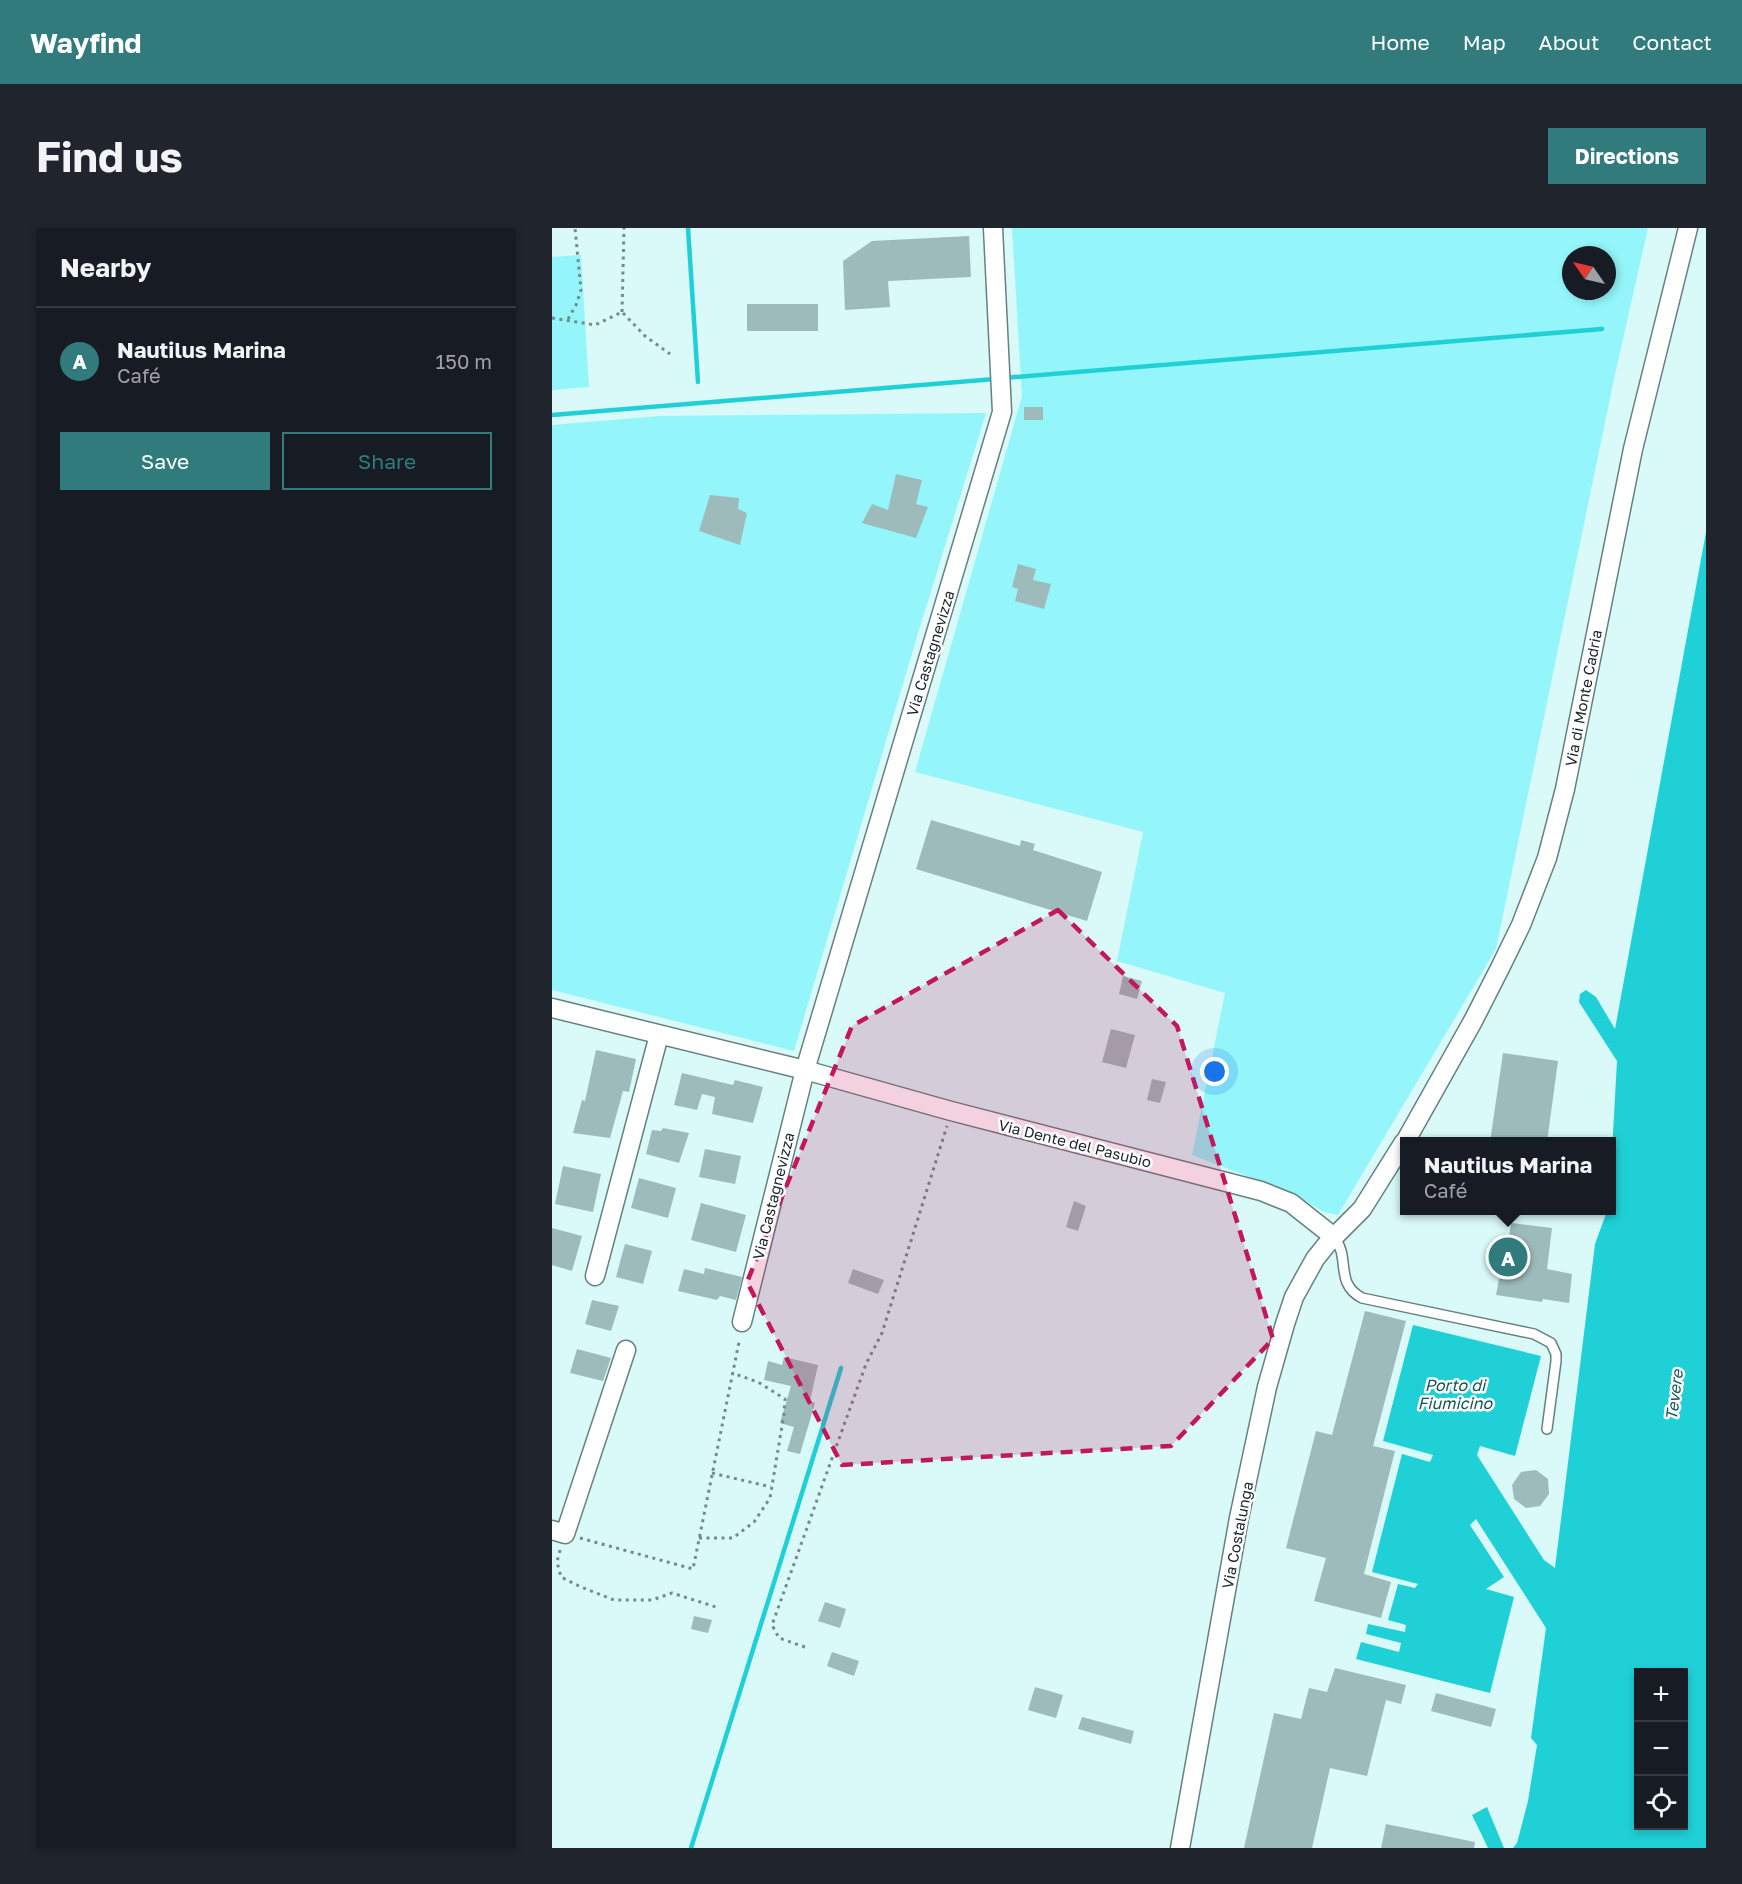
<!DOCTYPE html>
<meta charset="utf-8">
<style>
:root{--surface:#171b24;--page:#20242c;--text:#f1f3f6;--muted:#9ea1a6;--line:#363941;--accent:#317b7d}
body{margin:0;font-family:"Golos Text",sans-serif;background:var(--page);color:var(--text)}
.controls{position:absolute;right:18px;bottom:18px;display:grid;overflow:hidden;border-radius:0px;box-shadow:0 3px 9px #0003}
.controls button{width:54px;height:54px;display:grid;place-items:center;padding:0;border:0;border-bottom:2px solid var(--line);background:var(--surface);color:var(--text);font:30px sans-serif}
.compass{position:absolute;left:1010px;top:18px;width:54px;height:54px;border-radius:50%;background:var(--surface);box-shadow:0 3px 9px #0003;rotate:304deg}
.you{position:absolute;left:663px;top:844px;width:21px;height:21px;margin:-15px;border:4px solid #fff;border-radius:50%;background:#1a73e8;box-shadow:0 0 0 9px #1a73e833}
.badge{display:grid;place-items:center;width:39px;height:39px;border-radius:50%;background:var(--accent);color:#fff;font-size:20px;font-weight:700}
.pin{position:absolute;translate:-50% -50%;border:3px solid #fff;box-shadow:0 2px 6px #0006}
.popup{position:absolute;left:848px;top:909px;width:216px;height:78px;box-sizing:border-box;display:grid;place-content:center;border-radius:0px;background:var(--surface);filter:drop-shadow(0 2px 4px #0005);font-size:20px;white-space:nowrap;color:var(--muted)}
.popup b{font-size:22px;color:var(--text)}
.popup::after{content:'';position:absolute;left:50%;top:100%;margin-left:-12px;border:12px solid transparent;border-top-color:var(--surface)}
.list{margin:0;padding:0;list-style:none}
h2{display:flex;justify-content:space-between;align-items:center;height:78px;margin:0;padding:0 24px;font-size:26px}
h2 small{font-size:20px;font-weight:400;color:var(--muted)}
.list li{display:grid;grid-template-columns:39px 1fr auto;gap:18px;align-items:center;box-sizing:border-box;height:108px;padding:0 24px;border-top:2px solid var(--line)}
.list b{display:block;font-size:22px;white-space:nowrap}
.list p{margin:0;font-size:20px;white-space:nowrap;color:var(--muted)}
.list em{font-size:20px;font-style:normal;color:var(--muted)}
.actions{display:flex;gap:12px;padding:18px 24px}
.actions a{flex:1;padding:14px 0;border:2px solid var(--accent);border-radius:0px;text-align:center;font-size:21px;color:var(--accent)}
.actions .main{background:var(--accent);color:#fff}
.icon{flex:none;width:33px;height:33px;fill:none;stroke:currentColor;stroke-width:2;stroke-linecap:round;stroke-linejoin:round}
.map{position:relative;flex:none;width:1154px;height:1620px;overflow:hidden;border-radius:0px}
header{display:flex;align-items:center;gap:36px;box-sizing:border-box;height:84px;padding:0 30px;background:var(--accent);color:#fff}
header strong{font-size:28px}
nav{display:flex;gap:33px;margin-inline-start:auto;font-size:21px}
.intro{display:flex;align-items:center;justify-content:space-between;box-sizing:border-box;height:144px;padding:0 36px}
h1{margin:0;font-size:42px}
.button{padding:15px 27px;border-radius:0px;background:var(--accent);color:#fff;font-size:21px;font-weight:700}
main{display:flex;gap:36px;padding:0 36px}
aside{flex:1;background:var(--surface);border-radius:0px;box-shadow:0 3px 9px #0003}
.map>svg:first-child{display:block}
.green{fill:#94f6fa;fill-rule:evenodd}
.water{fill:#1fd1d7;fill-rule:evenodd}
.lines{fill:none;stroke-linecap:round;stroke-linejoin:round}
.stream{stroke:#1fd1d7;stroke-width:4.5}
.building{fill:#9ebbbb}
.lane-casing{stroke:#668182;stroke-width:12}
.street-casing{stroke:#668182;stroke-width:21}
.path{stroke:#768a8b;stroke-width:3;stroke-dasharray:3 4.5;stroke-linecap:butt}
.lane{stroke:#fff;stroke-width:9}
.street{stroke:#fff;stroke-width:18}
.marked{fill:#c2185b;fill-opacity:0.2;stroke:#c2185b;stroke-width:4.5;stroke-dasharray:12 8;stroke-linejoin:round}
.labels{text-anchor:middle;dominant-baseline:central;stroke-width:5;stroke-linejoin:round;paint-order:stroke}
.street-label{font-size:15px;fill:#1b2627;stroke:#fff}
.water-label{font-size:16px;font-style:italic;fill:#115557;stroke:#fff}
</style>
<header>
<strong>Wayfind</strong>
<nav><a>Home</a><a>Map</a><a>About</a><a>Contact</a></nav>
</header>
<div class="intro"><h1>Find us</h1><a class="button">Directions</a></div>
<main>
<aside>
<h2>Nearby<small></small></h2>
<ul class="list">
<li><span class="badge">A</span><div><b>Nautilus Marina</b><p>Café</p></div><em>150 m</em></li>
</ul>
<div class="actions"><a class="main">Save</a><a>Share</a></div>
</aside>
<div class="map">
<svg width="1154" height="1620" viewBox="0 0 1154 1620">
<rect width="100%" height="100%" fill="#daf9f9"/>
<path class="green" d="M460,0H1096L1062,151L944,721L786,987L772,984L740,965L640,927L673,765L565,733L591,604L363,544L470,168ZM1019,27H1055V63H1019Z
M29,27L37,159L0,162V29Z
M434,185L367,402L242,823L0,762V197L107,188Z"/>
<path class="water" d="M1154,304V1620H961L965,1615L976,1573L985,1517L979,1510L994,1400L924,1291L918,1297L952,1349L934,1361L962,1369L938,1465L804,1431L809,1414L847,1424L849,1415L814,1406L816,1396L853,1404L854,1397L836,1392L846,1356L863,1360L866,1356L820,1344L850,1226L878,1234L881,1227L831,1213L861,1097L989,1128L963,1228L928,1218L925,1227L992,1332L1003,1340L1043,1016L1055,983L1060,982V923L1065,833L1027,774L1028,766L1034,762L1044,769L1063,801ZM1132,1444V1598H1086V1444Z
M935,1579L952,1620H936L920,1587Z"/>
<g class="lines">
<path class="stream" d="M136,0L146,154
M451,150L1050,101
M0,187L443,151
M139,1620L289,1140"/>
</g>
<path class="building" d="M417,8L419,49L336,53L338,79L293,82L291,33L320,13Z
M195,76H266V103H195Z
M472,179H491V192H472Z
M344,246L370,252L364,276L376,279L364,310L310,295L320,276L336,282Z
M158,267L187,270L186,281L195,285L188,317L147,303Z
M466,336L484,341L481,352L499,356L492,381L463,373L466,361L460,359Z
M379,592L468,618L469,612L483,616L481,622L550,644L535,693L364,641Z
M571,748L590,753L585,771L567,766Z
M559,801L583,807L574,840L550,834Z
M44,822L84,831L77,864L71,863L58,910L21,905L30,872L33,873Z
M951,825L1006,833L995,914H938Z
M130,845L181,857L183,852L211,859L201,895L160,886L163,869L150,866L145,882L122,877Z
M600,851L614,854L608,875L595,872Z
M111,900L137,905L127,935L94,926L100,902L109,903Z
M153,921L189,928L183,956L147,949Z
M11,938L49,946L41,984L3,976Z
M87,950L124,960L116,990L79,980Z
M522,973L534,978L526,1003L514,999Z
M149,975L194,987L184,1024L139,1012Z
M959,995L1000,1000L995,1041L1020,1046L1017,1075L991,1071L990,1074L944,1067L947,1051H951Z
M0,1000L30,1008L20,1043L0,1037Z
M73,1016L100,1023L91,1056L64,1049Z
M153,1040L190,1049L184,1072L168,1068L165,1072L126,1063L132,1041L152,1046Z
M301,1041L332,1052L326,1066L296,1055Z
M40,1072L67,1078L59,1103L33,1096Z
M813,1083L854,1093L821,1218L843,1223L812,1346L839,1354L829,1390L762,1373L774,1330L734,1320L764,1203L780,1207Z
M25,1121L59,1130L51,1153L18,1145Z
M232,1129L266,1137L258,1173L263,1175L248,1226L235,1223L242,1199L228,1195L239,1158L212,1152L216,1133L230,1137Z
M984,1242L996,1251L997,1266L988,1278L974,1280L962,1271L960,1257L969,1244Z
M273,1374L294,1381L288,1400L266,1393Z
M142,1388L160,1392L156,1405L139,1401Z
M280,1424L307,1433L302,1448L275,1438Z
M783,1440L854,1457L849,1476L834,1472L815,1548L778,1540L760,1620H692L722,1485L749,1491L757,1460L775,1464Z
M483,1459L511,1467L504,1490L476,1482Z
M884,1465L944,1481L939,1499L879,1483Z
M530,1489L582,1503L579,1516L526,1501Z
M834,1596L923,1614L922,1620H829Z"/>
<g class="lines">
<g class="lane-casing">
<path id="lane" d="M782,1009C799,1030 782,1055 810,1070L982,1106L999,1115L1004,1126V1133L995,1201"/>
</g>
<g class="street-casing">
<path id="street" d="M0,780L253,842L450,184L441,0
M853,914L921,793L948,740L969,697L995,630L1013,561L1081,221L1136,0
M43,1048L107,807
M190,1094L253,842L399,883L709,963L739,975L782,1009
M0,1302L13,1306L74,1122
M628,1620L687,1290L715,1159L733,1096L742,1069L763,1031L775,1016L810,981L852,914"/>
</g>
<path class="path" d="M70,84L72,0
M0,90L43,97L70,84L93,108L118,126
M16,91L24,77L29,62L23,0
M160,1245L219,1259
M28,1310L141,1341L187,1114
M147,1310H181L202,1294L218,1270L232,1186L233,1171L206,1154L180,1145
M8,1322L5,1334L9,1349L29,1359L62,1372H100L120,1365L164,1379
M253,1419L227,1410L220,1397L314,1136L330,1105L395,898"/>
<use href="#lane" class="lane"/>
<use href="#street" class="street"/>
</g>
<path class="marked" d="M506,682L625,798L721,1111L619,1218L290,1237L195,1054L300,798Z"/>
<g class="labels">
<g class="street-label">
<text transform="translate(378 425) rotate(-73)">Via Castagnevizza</text>
<text transform="translate(1031 470) rotate(-79)">Via di Monte Cadria</text>
<text transform="translate(523 915) rotate(14)">Via Dente del Pasubio</text>
<text transform="translate(221 968) rotate(-76)">Via Castagnevizza</text>
<text transform="translate(685 1307) rotate(-79)">Via Costalunga</text>
</g>
<g class="water-label">
<text x="903" y="1157">Porto di<tspan x="903" dy="18">Fiumicino</tspan></text>
<text transform="translate(1122 1167) rotate(-83)">Tevere</text>
</g>
</g>
</svg>
<div class="controls">
<button>+</button>
<button>−</button>
<button><svg class="icon" aria-label="locate" viewBox="0 0 24 24"><circle cx="12" cy="12" r="6"/><path d="M12 2v4M12 18v4M2 12h4M18 12h4"/></svg></button>
</div>
<svg class="compass" viewBox="-18 -18 36 36"><path d="M0-13l5 13h-10z" fill="#e53935"/><path d="M0 13l5-13h-10z" fill="#9ea1a6"/></svg>
<div class="you"></div>
<div class="pin badge" style="left:956px;top:1029px">A</div>
<div class="popup"><b>Nautilus Marina</b>Café</div>
</div>
</main>
